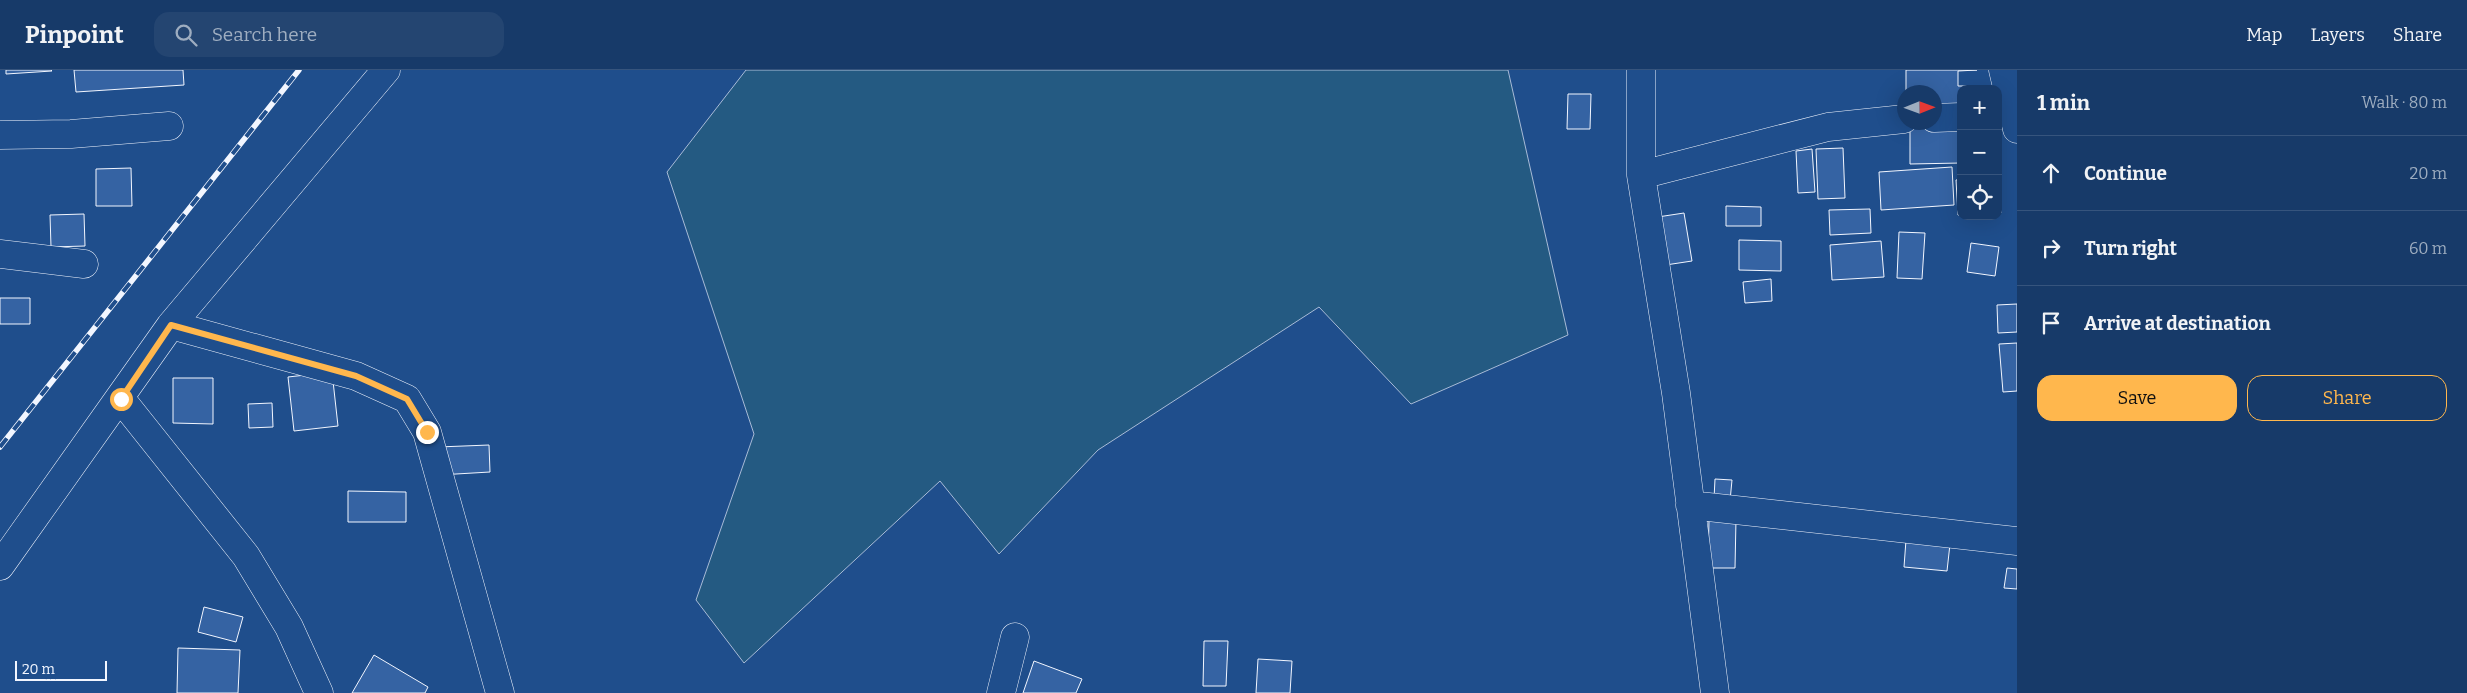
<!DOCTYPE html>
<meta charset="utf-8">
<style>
:root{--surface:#173a69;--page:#244571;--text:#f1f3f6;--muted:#9eadc0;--line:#36547d;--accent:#ffb74d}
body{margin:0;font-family:Bitter,serif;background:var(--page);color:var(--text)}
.controls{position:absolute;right:15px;top:15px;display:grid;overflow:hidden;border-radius:10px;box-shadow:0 5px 20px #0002}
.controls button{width:45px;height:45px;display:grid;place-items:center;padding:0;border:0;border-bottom:1px solid var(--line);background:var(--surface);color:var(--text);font:25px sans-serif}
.compass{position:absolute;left:1897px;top:15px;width:45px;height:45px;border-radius:50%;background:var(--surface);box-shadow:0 5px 20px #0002;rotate:89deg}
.scale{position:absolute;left:15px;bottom:12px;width:92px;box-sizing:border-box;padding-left:5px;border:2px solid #f2f6ff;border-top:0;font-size:14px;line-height:18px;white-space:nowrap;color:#f2f6ff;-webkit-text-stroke:4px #1f4e8c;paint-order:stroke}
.stop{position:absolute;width:15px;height:15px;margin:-11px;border:4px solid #ffb74d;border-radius:50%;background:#fff}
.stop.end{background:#ffb74d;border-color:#fff;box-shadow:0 1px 5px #0008}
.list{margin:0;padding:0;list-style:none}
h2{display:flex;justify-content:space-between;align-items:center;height:65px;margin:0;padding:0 20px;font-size:21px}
h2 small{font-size:16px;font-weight:400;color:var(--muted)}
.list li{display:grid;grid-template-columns:32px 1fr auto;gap:15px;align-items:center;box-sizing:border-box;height:75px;padding:0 20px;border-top:1px solid var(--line)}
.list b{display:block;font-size:19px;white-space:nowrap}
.list em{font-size:16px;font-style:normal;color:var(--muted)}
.actions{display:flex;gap:10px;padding:15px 20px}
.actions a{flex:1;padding:11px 0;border:1px solid var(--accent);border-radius:15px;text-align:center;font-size:18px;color:var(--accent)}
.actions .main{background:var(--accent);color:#111}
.icon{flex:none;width:28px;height:28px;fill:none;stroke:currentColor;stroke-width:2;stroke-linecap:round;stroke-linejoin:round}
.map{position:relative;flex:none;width:2017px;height:623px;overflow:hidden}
header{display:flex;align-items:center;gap:30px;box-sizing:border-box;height:70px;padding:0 25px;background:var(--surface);border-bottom:1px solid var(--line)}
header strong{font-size:24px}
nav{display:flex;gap:28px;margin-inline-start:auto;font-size:18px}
.search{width:350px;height:45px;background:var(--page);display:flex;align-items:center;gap:12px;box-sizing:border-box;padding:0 18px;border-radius:15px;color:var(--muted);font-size:19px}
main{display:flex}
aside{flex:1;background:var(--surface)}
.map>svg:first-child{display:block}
.green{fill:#245a82;stroke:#a8bbd7}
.building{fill:#3563a3;stroke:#f2f6ff}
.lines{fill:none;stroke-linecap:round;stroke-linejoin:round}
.minor-casing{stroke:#f2f6ff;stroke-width:29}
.minor{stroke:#1f4e8c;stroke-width:28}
.rail-casing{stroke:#f2f6ff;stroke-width:5.5}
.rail{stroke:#1f4e8c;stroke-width:4;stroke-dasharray:11;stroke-linecap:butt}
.route{stroke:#ffb74d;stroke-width:6}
</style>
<header>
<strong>Pinpoint</strong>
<div class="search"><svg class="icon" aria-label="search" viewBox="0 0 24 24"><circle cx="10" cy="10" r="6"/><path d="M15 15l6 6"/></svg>Search here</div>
<nav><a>Map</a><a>Layers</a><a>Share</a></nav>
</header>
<main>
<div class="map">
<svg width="2017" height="623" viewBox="0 0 2017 623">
<rect width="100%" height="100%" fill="#1f4e8c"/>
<path class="green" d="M746,0H1508L1568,265L1411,334L1319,237L1098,380L999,484L940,411L744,593L696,530L754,364L667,102Z"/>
<path class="building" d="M6,0H51L52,1L6,4Z
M74,0H183L184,15L76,22Z
M1906,0H1977L1958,1V16H1981V19H1961V42H1934V22H1906Z
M1568,24H1591L1590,59H1567Z
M1961,53V93L1910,94V54Z
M1843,78L1845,128L1818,129L1816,79Z
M1812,79L1815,122L1798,123L1796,81Z
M1952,97L1954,135L1881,140L1879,102Z
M131,98L132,136H96V99Z
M1998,107L2001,143H1998Z
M1961,109V145H1958L1956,110Z
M1726,136L1761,137V156H1726Z
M1870,139L1871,163L1830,165L1829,140Z
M1684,143L1692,191L1659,196L1651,148Z
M84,144L85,176L51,177L50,145Z
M1899,162L1925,163L1922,209L1897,208Z
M1739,170L1781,171V201L1739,200Z
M1881,171L1884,207L1832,210L1830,175Z
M1971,173L1999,177L1995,206L1967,202Z
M1771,209L1772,231L1745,233L1743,212Z
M0,228H30V254H0Z
M2017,234V262L1998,263L1997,235Z
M2017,273V321L2003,322L1999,274Z
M332,302L338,356L294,361L288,307Z
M173,308H213V354L173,353Z
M272,333L273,357L249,358L248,334Z
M489,375L490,402L439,405L438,377Z
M1715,409L1732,410L1730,431L1714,429Z
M348,421L406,422V452H348Z
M1709,449H1736L1735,498H1708Z
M1906,470L1950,474L1947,501L1904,497Z
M2007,498L2017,499V519L2004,518Z
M204,537L243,547L236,572L198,562Z
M1204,571H1228L1226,616H1203Z
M178,578L240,580L238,623H177Z
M374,585L428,617L425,623H352Z
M1258,589L1292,591L1290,623H1256Z
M1034,591L1082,609L1076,623H1023Z"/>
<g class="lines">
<g class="minor-casing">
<path id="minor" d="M1641,0V105L1676,323L1715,623
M2003,0L2017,59
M1934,48L1961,47
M0,65L71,64L169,56
M1641,105L1828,57L1904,49
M0,184L84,194
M171,255L356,306L407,329L427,362L500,623
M121,329L246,486L289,557L319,623
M1690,435L2017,471
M0,496L171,255L386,0
M1001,623L1015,567"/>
</g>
<use href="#minor" class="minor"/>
<g class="rail-casing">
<path id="rail" d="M0,377L299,0"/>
</g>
<use href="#rail" class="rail"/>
</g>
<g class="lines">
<path class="route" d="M121,329L171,255L356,306L407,329L427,362"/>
</g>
</svg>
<div class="controls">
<button>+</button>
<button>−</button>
<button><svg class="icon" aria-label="locate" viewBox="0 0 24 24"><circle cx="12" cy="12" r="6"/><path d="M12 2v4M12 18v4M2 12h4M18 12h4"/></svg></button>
</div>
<svg class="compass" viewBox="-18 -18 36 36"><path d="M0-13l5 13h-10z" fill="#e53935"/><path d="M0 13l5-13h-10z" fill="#9eadc0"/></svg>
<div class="scale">20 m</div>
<div class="stop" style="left:121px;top:329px"></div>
<div class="stop end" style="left:427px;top:362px"></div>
</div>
<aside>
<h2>1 min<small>Walk · 80 m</small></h2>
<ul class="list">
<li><svg class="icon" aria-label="ahead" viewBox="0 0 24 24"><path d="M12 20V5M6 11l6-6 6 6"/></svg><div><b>Continue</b></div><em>20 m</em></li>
<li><svg class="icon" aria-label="right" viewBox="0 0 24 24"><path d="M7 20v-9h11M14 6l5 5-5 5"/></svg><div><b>Turn right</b></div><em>60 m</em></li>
<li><svg class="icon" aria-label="arrive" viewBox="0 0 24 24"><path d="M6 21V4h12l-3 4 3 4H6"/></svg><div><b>Arrive at destination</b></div></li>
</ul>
<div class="actions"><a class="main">Save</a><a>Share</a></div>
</aside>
</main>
